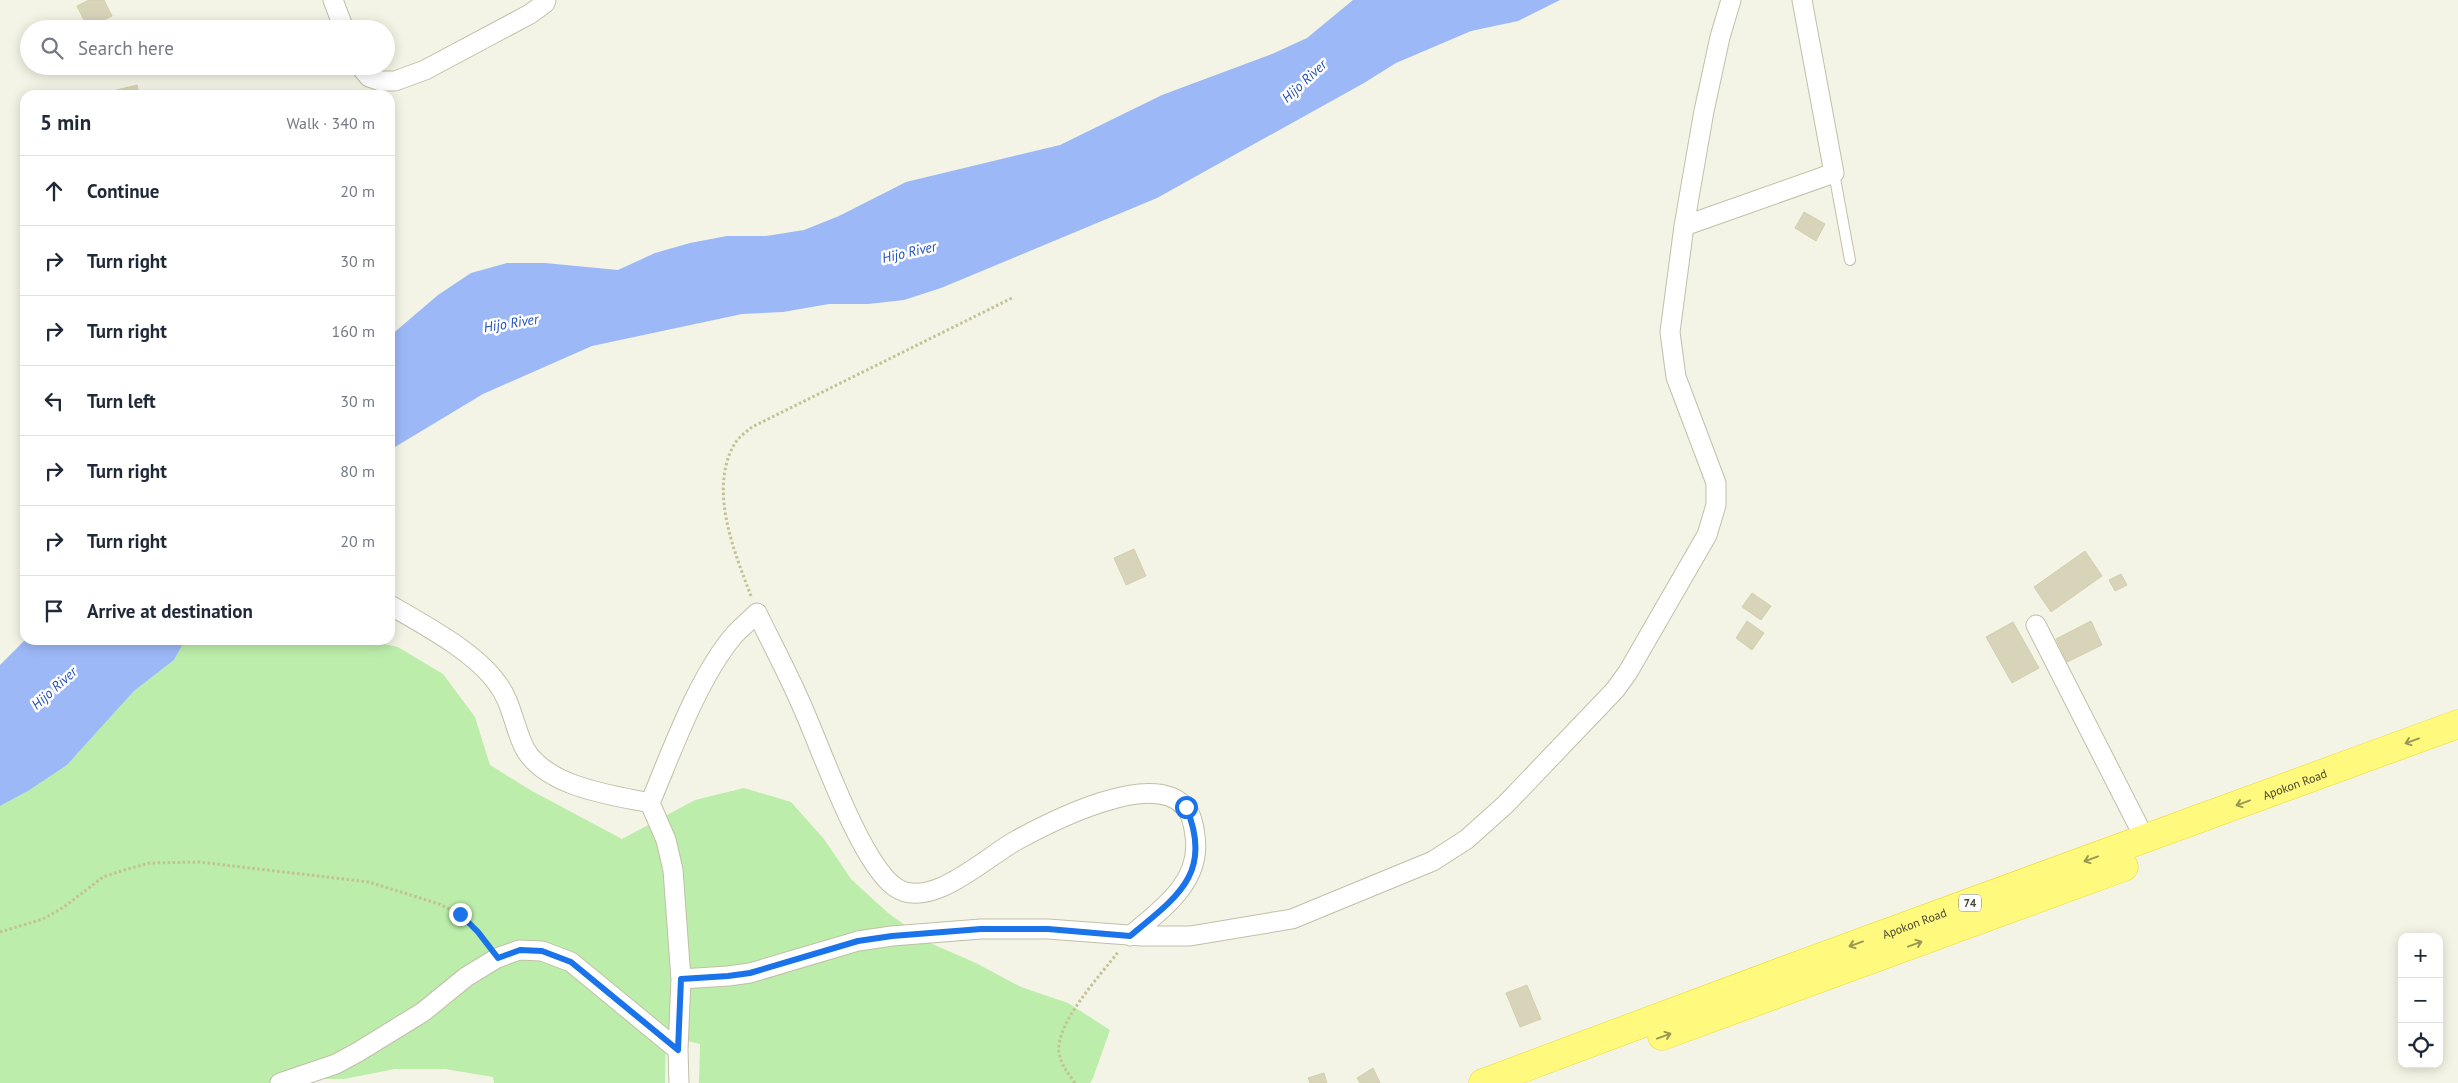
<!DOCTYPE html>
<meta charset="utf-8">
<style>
:root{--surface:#fff;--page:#f6f6f7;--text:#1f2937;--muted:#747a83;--line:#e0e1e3}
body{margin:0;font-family:"PT Sans",sans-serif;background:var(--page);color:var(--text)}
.controls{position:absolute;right:15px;bottom:15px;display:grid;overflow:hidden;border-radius:10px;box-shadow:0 2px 12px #0003}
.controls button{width:45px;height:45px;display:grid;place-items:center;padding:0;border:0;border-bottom:1px solid var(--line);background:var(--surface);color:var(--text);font:25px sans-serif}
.stop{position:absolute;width:15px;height:15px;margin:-11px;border:4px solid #1a73e8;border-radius:50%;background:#fff}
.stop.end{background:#1a73e8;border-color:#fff;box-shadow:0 1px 5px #0008}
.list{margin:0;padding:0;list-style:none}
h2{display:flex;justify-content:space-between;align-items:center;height:65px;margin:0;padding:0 20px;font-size:21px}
h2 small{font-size:16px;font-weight:400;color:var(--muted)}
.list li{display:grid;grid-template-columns:32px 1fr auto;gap:15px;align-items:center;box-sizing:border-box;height:70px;padding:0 20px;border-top:1px solid var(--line)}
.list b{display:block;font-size:19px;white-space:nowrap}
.list em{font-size:16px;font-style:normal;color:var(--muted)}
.icon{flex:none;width:28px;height:28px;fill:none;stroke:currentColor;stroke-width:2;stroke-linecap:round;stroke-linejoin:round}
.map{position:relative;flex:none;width:2458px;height:1083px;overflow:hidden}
.search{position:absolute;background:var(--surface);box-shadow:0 2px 12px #0003;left:20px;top:20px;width:375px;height:55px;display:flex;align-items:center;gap:12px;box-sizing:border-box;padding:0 18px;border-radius:28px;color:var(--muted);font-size:19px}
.panel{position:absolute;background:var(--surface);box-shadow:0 2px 12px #0003;left:20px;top:90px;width:375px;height:555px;border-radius:15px}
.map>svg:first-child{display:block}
.green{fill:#bcedaa}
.water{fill:#9cb8f7}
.building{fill:#d7d4ba;stroke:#d3cfac}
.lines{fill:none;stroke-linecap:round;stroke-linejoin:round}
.service-casing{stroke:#c1bfa7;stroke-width:12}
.minor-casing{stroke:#c1bfa7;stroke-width:21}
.trunk-casing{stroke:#ecdb28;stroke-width:29}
.path{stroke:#c4c197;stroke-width:3;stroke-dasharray:2.5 2.5;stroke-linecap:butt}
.service{stroke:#fff;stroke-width:10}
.minor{stroke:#fff;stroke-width:19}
.trunk{stroke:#fffa7d;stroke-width:28}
.oneway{stroke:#9a9755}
.route{stroke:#1a73e8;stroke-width:6}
.labels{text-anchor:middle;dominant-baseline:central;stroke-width:5;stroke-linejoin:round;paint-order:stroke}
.shield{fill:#fff;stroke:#7f7e71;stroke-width:1}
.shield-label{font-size:11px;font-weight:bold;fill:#484634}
.street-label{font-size:12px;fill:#484634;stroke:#fff}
.water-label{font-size:14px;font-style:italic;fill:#2351be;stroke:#fff}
</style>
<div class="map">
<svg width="2458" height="1083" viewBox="0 0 2458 1083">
<rect width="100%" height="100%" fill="#f4f4e6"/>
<path class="green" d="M185,640H365L398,647L443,674L475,717L490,765L532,791L622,839L695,800L744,788L791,802L824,839L851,879L888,913L930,943L976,963L1021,987L1068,1003L1110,1030L1093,1078L1090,1083H699L700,1044L666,1036L665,1083H494L493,1077L445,1069H395L344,1079H291L281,1083H0V806L28,791L67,765L134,691L174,660Z"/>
<path class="water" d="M1353,0H1560L1518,21L1471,31L1396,63L1364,83L1157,198L941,288L904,300L868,304H829L783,312L742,314L592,346L483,394L390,450V336L438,295L471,273L507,263H545L618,270L655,253L690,243L727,236H766L804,230L839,216L906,182L1060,145L1162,95L1272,54L1307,38Z
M25,640H185L174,660L134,691L67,765L28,791L0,806V665Z"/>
<path class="building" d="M89,0H104L112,16L88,28L77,6Z
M137,85L139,95H102L101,94Z
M1804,212L1825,224L1816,241L1795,228Z
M1134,549L1146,576L1126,585L1114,558Z
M2085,551L2102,576L2051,612L2034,587Z
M2121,574L2127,585L2115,591L2109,580Z
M1752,593L1771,606L1761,620L1742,607Z
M1747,621L1764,633L1752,650L1736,638Z
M2091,621L2102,645L2067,662L2056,639Z
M2013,622L2039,668L2012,683L1986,637Z
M1527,985L1541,1019L1520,1027L1506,993Z
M1373,1068L1380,1083H1360L1357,1078Z
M1324,1073L1327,1083H1310L1308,1078Z"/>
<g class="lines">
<g class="service-casing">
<path id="service" d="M1834,173L1850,260"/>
</g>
<g class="minor-casing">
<path id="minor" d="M333,0L344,29
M360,66L369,77L381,81H395L425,70L530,14L545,3L546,0
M1684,226L1834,173L1802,0
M390,605C424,625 474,651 497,683C512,702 514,728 525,749C547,787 611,795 650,803
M2036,625L2145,839
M681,979L728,976L750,973L858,941L892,936L981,929H1048L1142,936H1190L1292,919L1433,861L1467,839L1506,804L1615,690L1628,672L1707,535L1716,505V483L1676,377L1670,332L1684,226L1704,111L1720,37L1731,0
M280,1083L336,1064L358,1052L423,1012L466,977L497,958L519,950L542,951L571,962L678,1050
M679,1083L678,1050L681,979L673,870L666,840L650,803C672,751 698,677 735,634C742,627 750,620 757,613C773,646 791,679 805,713C823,754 861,863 895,887C930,912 987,856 1017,840C1052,821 1153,769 1185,807C1192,814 1194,827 1195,836C1202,882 1161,910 1130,936"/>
</g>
<g class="trunk-casing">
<g id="trunk">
<path d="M1662,1036L2124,867"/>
<path id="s1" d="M1483,1083L1799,965L2458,724"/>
</g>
</g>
<path class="path" d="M751,596C734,551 708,489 735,443C739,437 746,432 752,427L1012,298
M0,932L43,919L64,907L103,877L124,870L150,863L199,862L369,882L439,904L460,914L487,943
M1075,1083C1068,1073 1061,1065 1059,1053C1055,1023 1101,975 1118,952"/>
<use href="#service" class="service"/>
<use href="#minor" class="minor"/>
<use href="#trunk" class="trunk"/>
</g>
<defs><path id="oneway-shaft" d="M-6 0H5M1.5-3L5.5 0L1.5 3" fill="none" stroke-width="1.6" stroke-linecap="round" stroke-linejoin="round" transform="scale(1.25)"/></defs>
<g class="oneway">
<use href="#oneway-shaft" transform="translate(2412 741) rotate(160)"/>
<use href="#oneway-shaft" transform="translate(2243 803) rotate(160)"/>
<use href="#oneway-shaft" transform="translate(2091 859) rotate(160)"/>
<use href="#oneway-shaft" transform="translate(1856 944) rotate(160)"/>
<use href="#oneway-shaft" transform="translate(1915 944) rotate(-20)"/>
<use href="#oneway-shaft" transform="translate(1664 1036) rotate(-20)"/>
</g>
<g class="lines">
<path class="route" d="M460,914L478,932L498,958L520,950L542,951L571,962L678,1050L681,979L728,976L750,973L858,941L892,936L981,929H1048L1130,936C1177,897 1214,873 1186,807"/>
</g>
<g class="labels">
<rect class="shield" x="1959" y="894.5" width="22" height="17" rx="4"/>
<g class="shield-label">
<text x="1970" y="903">74</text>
</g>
<g class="street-label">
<text stroke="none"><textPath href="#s1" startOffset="865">Apokon Road</textPath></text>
<text stroke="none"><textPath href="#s1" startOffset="460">Apokon Road</textPath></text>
</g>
<g class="water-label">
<text transform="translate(1304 81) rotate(-43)">Hijo River</text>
<text transform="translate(909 252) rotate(-13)">Hijo River</text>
<text transform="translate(511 323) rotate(-9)">Hijo River</text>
<text transform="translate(54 688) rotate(-42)">Hijo River</text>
</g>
</g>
</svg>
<div class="controls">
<button>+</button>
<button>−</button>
<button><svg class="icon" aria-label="locate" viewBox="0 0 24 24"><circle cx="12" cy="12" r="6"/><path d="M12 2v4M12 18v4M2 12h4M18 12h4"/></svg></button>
</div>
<div class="stop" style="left:1186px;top:807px"></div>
<div class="stop end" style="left:460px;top:914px"></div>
<div class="search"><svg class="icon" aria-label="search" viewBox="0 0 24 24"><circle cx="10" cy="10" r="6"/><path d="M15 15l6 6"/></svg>Search here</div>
<section class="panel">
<h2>5 min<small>Walk · 340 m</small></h2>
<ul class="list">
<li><svg class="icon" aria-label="ahead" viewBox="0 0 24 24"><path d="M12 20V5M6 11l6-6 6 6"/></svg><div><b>Continue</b></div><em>20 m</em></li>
<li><svg class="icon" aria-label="right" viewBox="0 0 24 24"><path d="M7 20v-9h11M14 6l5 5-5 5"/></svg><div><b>Turn right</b></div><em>30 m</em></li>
<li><svg class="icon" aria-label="right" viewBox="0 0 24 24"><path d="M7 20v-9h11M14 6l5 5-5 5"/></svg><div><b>Turn right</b></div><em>160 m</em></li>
<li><svg class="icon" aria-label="left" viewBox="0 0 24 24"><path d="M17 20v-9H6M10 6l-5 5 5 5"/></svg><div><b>Turn left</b></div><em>30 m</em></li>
<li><svg class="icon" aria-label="right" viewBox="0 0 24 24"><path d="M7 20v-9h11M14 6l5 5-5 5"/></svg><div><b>Turn right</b></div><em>80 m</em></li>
<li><svg class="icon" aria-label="right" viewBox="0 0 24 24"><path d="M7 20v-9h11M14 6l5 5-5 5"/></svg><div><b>Turn right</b></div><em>20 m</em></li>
<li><svg class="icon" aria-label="arrive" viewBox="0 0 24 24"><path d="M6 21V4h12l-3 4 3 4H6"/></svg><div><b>Arrive at destination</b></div></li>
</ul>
</section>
</div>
